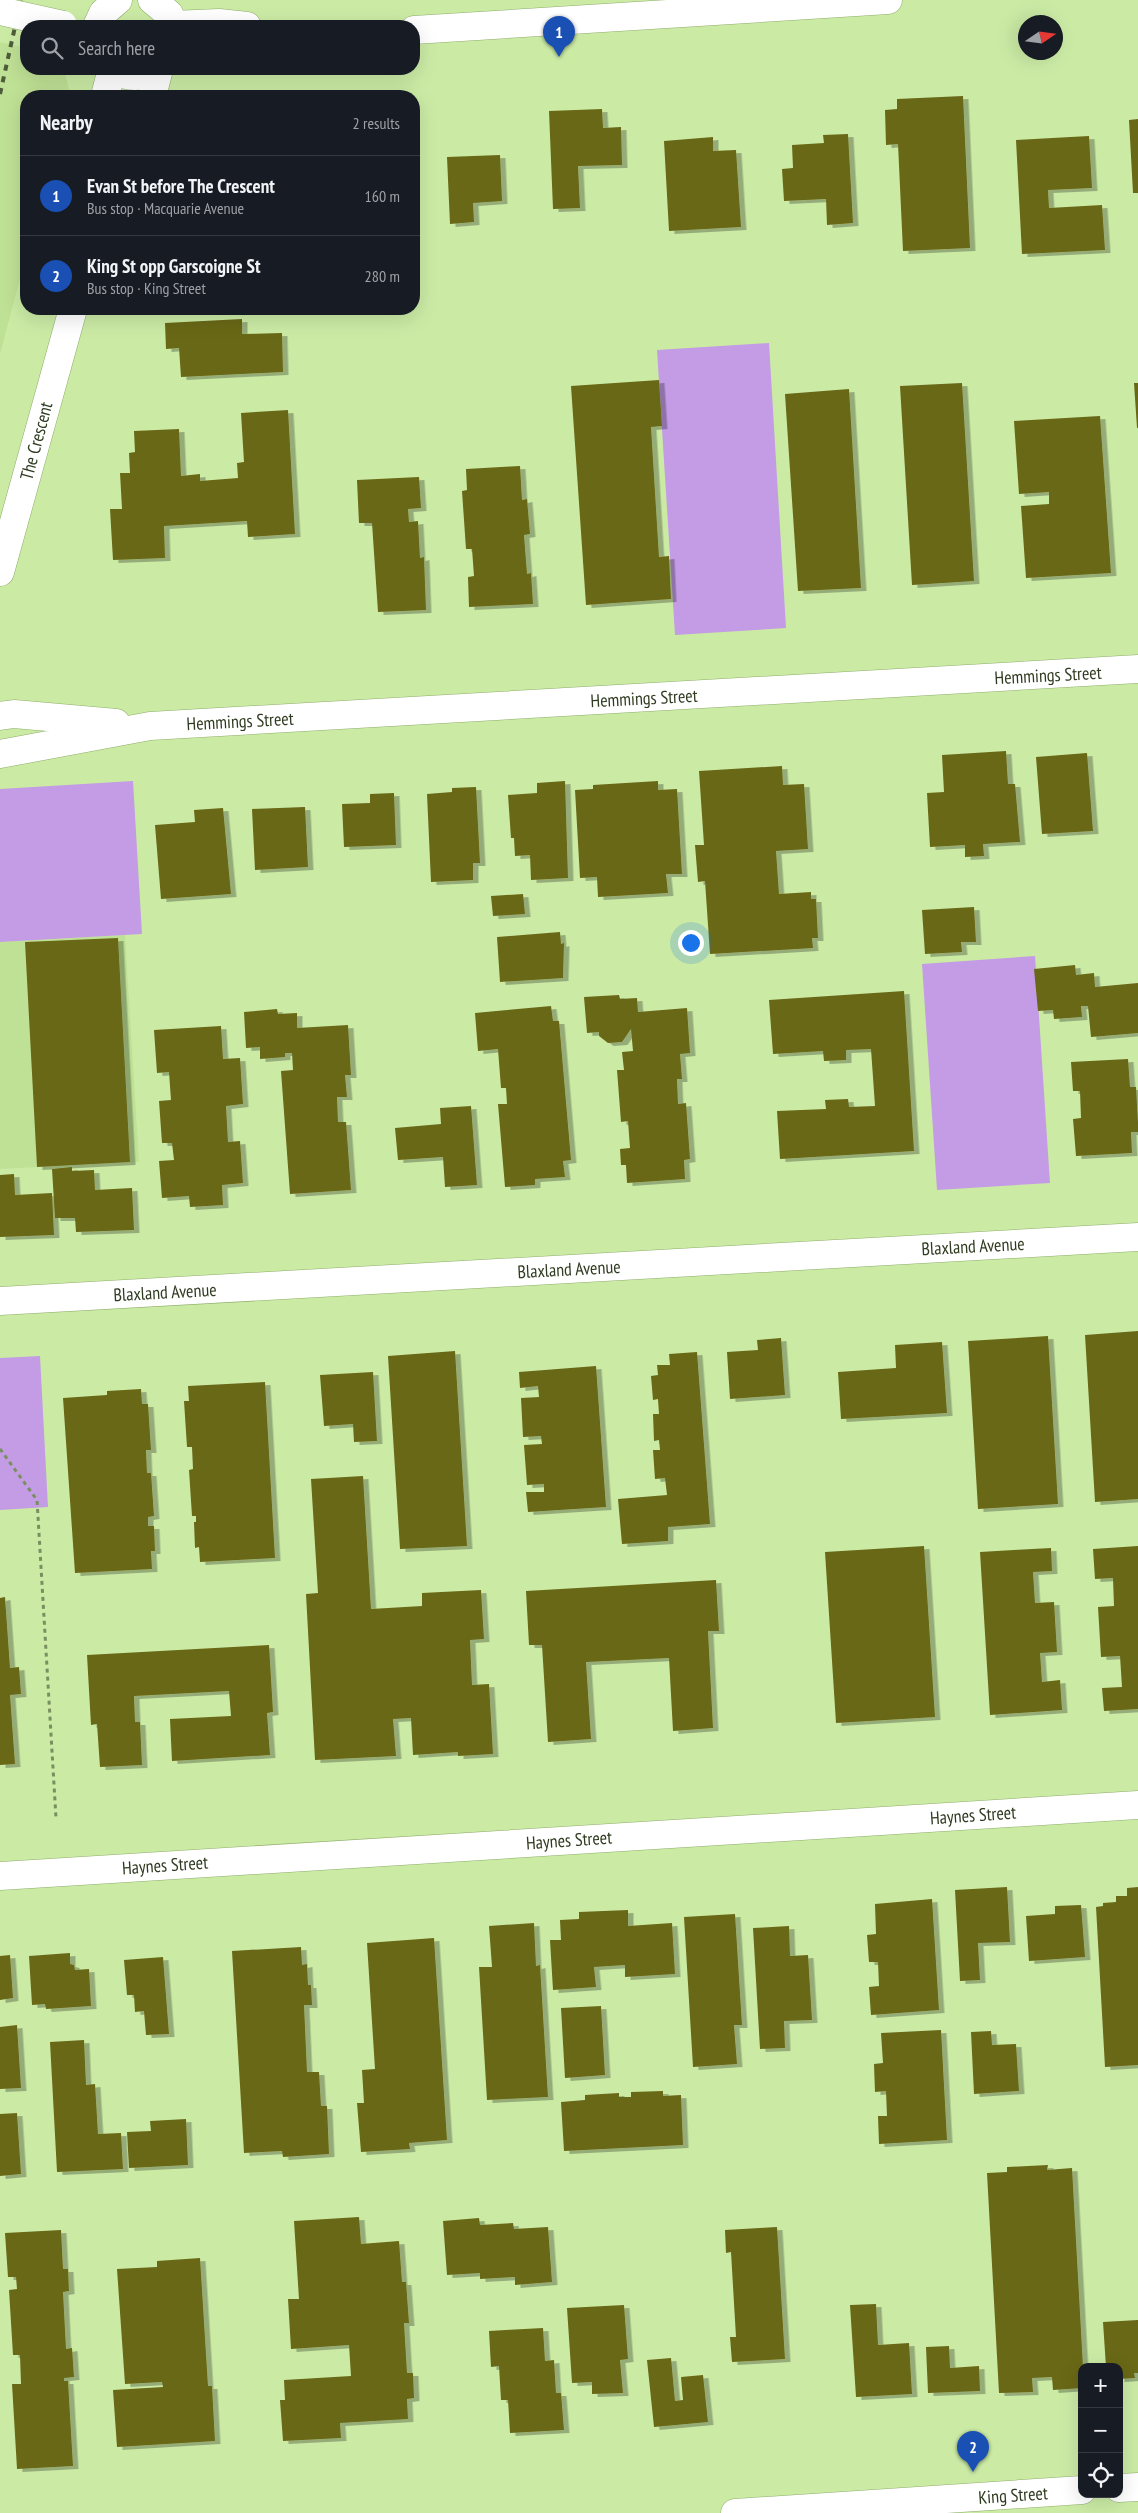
<!DOCTYPE html>
<meta charset="utf-8">
<style>
:root{--surface:#171b24;--page:#20242c;--text:#f1f3f6;--muted:#9ea1a6;--line:#363941;--accent:#8c9099}
body{margin:0;font-family:"PT Sans Narrow",sans-serif;background:var(--page);color:var(--text)}
.controls{position:absolute;right:15px;bottom:15px;display:grid;overflow:hidden;border-radius:10px;box-shadow:0 5px 20px #0002}
.controls button{width:45px;height:45px;display:grid;place-items:center;padding:0;border:0;border-bottom:1px solid var(--line);background:var(--surface);color:var(--text);font:25px sans-serif}
.compass{position:absolute;left:1018px;top:15px;width:45px;height:45px;border-radius:50%;background:var(--surface);box-shadow:0 5px 20px #0002;rotate:77deg}
.you{position:absolute;left:690px;top:942px;width:18px;height:18px;margin:-12px;border:4px solid #fff;border-radius:50%;background:#1a73e8;box-shadow:0 0 0 8px #1a73e833}
.badge{display:grid;place-items:center;width:32px;height:32px;border-radius:50%;background:var(--accent);color:#fff;font-size:16px;font-weight:700}
.pin{position:absolute;translate:-50% -41px;filter:drop-shadow(0 1px 2px #0008)}
.pin::after{content:'';position:absolute;top:26px;width:18px;height:15px;background:inherit;clip-path:polygon(0 0,100% 0,50% 100%)}
.list{margin:0;padding:0;list-style:none}
h2{display:flex;justify-content:space-between;align-items:center;height:65px;margin:0;padding:0 20px;font-size:21px}
h2 small{font-size:16px;font-weight:400;color:var(--muted)}
.list li{display:grid;grid-template-columns:32px 1fr auto;gap:15px;align-items:center;box-sizing:border-box;height:80px;padding:0 20px;border-top:1px solid var(--line)}
.list b{display:block;font-size:19px;white-space:nowrap}
.list p{margin:0;font-size:16px;white-space:nowrap;color:var(--muted)}
.list em{font-size:16px;font-style:normal;color:var(--muted)}
.icon{flex:none;width:28px;height:28px;fill:none;stroke:currentColor;stroke-width:2;stroke-linecap:round;stroke-linejoin:round}
.map{position:relative;flex:none;width:1138px;height:2513px;overflow:hidden}
.search{position:absolute;background:var(--surface);box-shadow:0 5px 20px #0002;left:20px;top:20px;width:400px;height:55px;display:flex;align-items:center;gap:12px;box-sizing:border-box;padding:0 18px;border-radius:20px;color:var(--muted);font-size:19px}
.panel{position:absolute;background:var(--surface);box-shadow:0 5px 20px #0002;left:20px;top:90px;width:400px;height:225px;border-radius:20px}
.map>svg:first-child{display:block}
.built{fill:#bfe195}
.green{fill:#c39ce5}
.building{fill:#696718;filter:url(#shadow)}
.lines{fill:none;stroke-linecap:round;stroke-linejoin:round}
.minor-casing{stroke:#8fad6a;stroke-width:29}
.tertiary-casing{stroke:#8fad6a;stroke-width:29}
.path{stroke:#7a8f60;stroke-width:3;stroke-dasharray:4 4;stroke-linecap:butt}
.minor{stroke:#fff;stroke-width:28}
.tertiary{stroke:#fff;stroke-width:28}
.rail{stroke:#4d5d3a;stroke-width:4;stroke-dasharray:6 6;stroke-linecap:butt}
.tertiary-bridge-casing{stroke:#8fad6a;stroke-width:29;stroke-linecap:butt}
.tertiary-bridge{stroke:#fff;stroke-width:28}
.labels{text-anchor:middle;dominant-baseline:central;stroke-width:5;stroke-linejoin:round;paint-order:stroke}
.street-label{font-size:18px;fill:#2f3b20;stroke:#fff}
</style>
<div class="map">
<svg width="1138" height="2513" viewBox="0 0 1138 2513">
<defs>
<filter id="shadow"><feDropShadow dx="5.5" dy="3" stdDeviation="0" flood-color="#0004"/></filter>
</defs>
<rect width="100%" height="100%" fill="#cbeba5"/>
<path class="built" d="M0,42L26,48V69H64L70,94V96H26V256L0,354Z
M125,935L139,1162L0,1169V942Z"/>
<path class="green" d="M769,343L786,628L675,635L657,350Z
M133,781L142,934L0,942V789Z
M1035,956L1050,1183L937,1190L922,964Z
M40,1356L48,1507L0,1510V1358Z"/>
<path class="building" d="M963,96L970,248L903,251L898,144L886,145L885,110L897,109V99Z
M602,109L603,128L621,127L622,165L578,166L580,208L553,209L549,111Z
M1138,119V193H1133L1129,120Z
M848,134L853,223L827,225L826,199L784,201L782,169L793,168L792,145L824,143L823,135Z
M1089,136L1092,188L1048,190L1049,208L1102,205L1105,250L1022,254L1016,140Z
M713,137V151L736,150L741,227L669,231L664,141Z
M500,155L502,201L473,203L474,222L450,224L447,157Z
M242,319V334L282,333L283,372L181,377L179,348L166,349L165,323Z
M659,380L662,426L651,427L659,557L669,556L671,599L586,605L571,386Z
M962,383L974,581L912,585L900,386Z
M1134,383H1138V428H1137Z
M849,389L861,588L798,591L785,394Z
M288,410L295,534L248,537L247,521L164,526L165,558L113,560L110,509H122L120,473H130L129,453L135,452L134,431L179,429L181,476L200,474V481L238,478L237,463L244,462L241,413Z
M1100,416L1111,573L1026,578L1021,506L1049,504V492L1019,494L1014,421Z
M520,466L522,500L527,499L530,534L524,535L527,574L531,573L533,604L469,607L468,577L474,576L472,549H466L462,491L467,490L466,469Z
M419,477L421,508L408,509L409,522L418,521L420,558L424,557L426,610L378,612L372,523H359L357,480Z
M1006,751L1008,784H1015L1020,842L983,844L984,856L965,857V845L930,847L927,793L944,792L942,755Z
M1087,753L1093,831L1042,834L1036,757Z
M782,766L783,785L804,784L808,849L776,851L779,894L811,892V899H816L818,938H812L813,948L710,954L705,881L698,882L695,845H704L699,771Z
M565,781L568,878L531,880L530,855L515,856L514,838H511L508,795L537,793V783Z
M658,781V790L677,789L682,874H666L668,893L598,897L597,877L580,878L575,790L593,789V785Z
M476,787L480,863H473V880L431,882L427,794L452,792V788Z
M394,793L396,845L344,847L342,804L370,803V794Z
M305,807L308,867L255,870L252,809Z
M223,808L231,894L161,899L155,825L195,822L194,810Z
M523,894L525,914L493,916L491,896Z
M974,907L976,942H961L962,952L925,954L922,910Z
M560,932L561,944L564,943L563,978L500,982L497,937Z
M118,938L130,1162L37,1167L25,942Z
M1075,965L1076,975L1094,973L1095,987L1138,983V1033L1091,1037L1088,1006H1081L1082,1017L1054,1019L1053,1010L1038,1011L1034,969Z
M904,991L914,1151L780,1159L777,1111L826,1109L825,1100L848,1099L849,1107L875,1106L871,1049L846,1050V1060L824,1061L823,1051L773,1054L769,1000Z
M619,995L620,999L637,998L638,1012L687,1008L690,1053L680,1054L682,1079H677L678,1104L686,1103L690,1159L684,1160L685,1179L627,1183L626,1165H621L620,1149L630,1148L628,1121L621,1122L617,1070H624L622,1052L633,1051L631,1029L622,1042L608,1043L599,1036V1032L587,1033L584,997Z
M551,1006L553,1021H559L571,1160L563,1161L565,1177L535,1179V1185L505,1187L498,1104H507L506,1088H501L498,1049L478,1051L475,1013Z
M277,1009L278,1014L297,1013V1028L348,1025L351,1075H345L347,1097H337L338,1122H346L351,1190L290,1194L281,1071L293,1070L292,1053H285V1057L260,1059V1047L246,1048L244,1012Z
M221,1026L223,1059L240,1058L243,1104L226,1106L228,1142L240,1141L243,1183L222,1185L223,1205L190,1207L189,1196L162,1198L159,1161L174,1160L172,1143H162L159,1101L171,1100L169,1072L157,1073L154,1030Z
M1128,1059L1130,1087H1136L1138,1123V1132H1131L1132,1153L1076,1156L1073,1119L1081,1118L1080,1091H1073L1071,1062Z
M471,1106L477,1185L445,1187L443,1157L398,1160L395,1128L441,1124L440,1108Z
M72,1167V1171L94,1170L95,1190L132,1188L134,1230L76,1232L75,1218H55L52,1169Z
M14,1174L15,1195L52,1193L54,1235L0,1237V1175Z
M1138,1331V1499L1095,1502L1085,1335Z
M1048,1336L1058,1504L978,1509L968,1341Z
M781,1338L785,1395L730,1399L727,1352L758,1350L757,1340Z
M942,1342L947,1413L841,1419L838,1372L896,1368L895,1345Z
M455,1351L467,1546L400,1549L388,1356Z
M697,1352L710,1524L668,1527V1541L622,1544L618,1499L667,1495L665,1478L655,1479L653,1450H660L659,1440L654,1441L653,1414H659L658,1399L653,1400L651,1376L658,1375L657,1365H670L669,1354Z
M596,1366L606,1507L528,1512L526,1492H544V1484L527,1485L524,1445L542,1444L541,1436L523,1437L521,1398L539,1397L538,1386L520,1388L519,1372Z
M373,1372L377,1441L354,1442L353,1424L324,1426L320,1375Z
M265,1382L275,1558L200,1562L199,1547L195,1548L194,1522H196V1516H192L189,1470L193,1469L192,1447H187L184,1401H189L188,1386Z
M141,1389L142,1404H148L151,1450H146L147,1473H151L154,1516L148,1517V1526H154L155,1551H151L152,1569L75,1573L63,1398L107,1395V1391Z
M363,1476L371,1609L422,1606V1593L481,1590L484,1639L470,1640L472,1685L489,1684L493,1754L458,1756V1752L413,1755L411,1718L393,1719L396,1756L315,1760L306,1594L318,1593L311,1479Z
M924,1546L935,1717L836,1723L825,1552Z
M1138,1546V1709L1104,1711L1102,1688L1122,1687L1120,1656L1101,1657L1098,1607L1114,1606L1113,1578L1095,1579L1093,1549Z
M1051,1548L1052,1571L1033,1572L1035,1603L1054,1602L1057,1652L1040,1653L1042,1682L1060,1680L1062,1710L990,1715L980,1552Z
M716,1580L719,1631H708L713,1728L673,1731L669,1658L586,1662L591,1739L548,1742L542,1645H529L526,1591Z
M5,1597L10,1668L19,1667L21,1694L10,1695L15,1764L0,1765V1598Z
M269,1645L273,1712L267,1713L270,1755L172,1761L170,1719L231,1716L229,1691L134,1696L135,1722H140L142,1765L100,1767L97,1724L91,1725L87,1655Z
M1007,1887L1010,1942L978,1943L980,1980L960,1981L955,1890Z
M1138,1887V2065L1105,2067L1096,1907L1103,1906V1903L1116,1902V1896H1127V1888Z
M932,1899L939,2010L871,2015L869,1987L879,1986L878,1962H869L867,1935L876,1934L875,1904Z
M1081,1905L1085,1957L1029,1961L1026,1916L1055,1914V1906Z
M628,1910V1926L672,1923L675,1974L625,1977V1965L594,1967L596,1987L553,1990L550,1940H561L560,1920L579,1919V1912Z
M735,1914L742,2025H734L737,2064L693,2067L684,1917Z
M534,1923L536,1966L540,1965L548,2097L487,2100L479,1967H492L489,1926Z
M789,1926L790,1956L808,1955L812,2020L784,2021L785,2048L760,2049L753,1928Z
M434,1938L447,2140L409,2143L410,2149L361,2152L357,2103H364L362,2070L375,2069L367,1943Z
M301,1947L302,1965L307,1964L308,1985H311L312,2005H304L307,2072H319L321,2106H327L329,2154L283,2157L282,2151L244,2153L232,1951Z
M70,1953V1964L74,1965L75,1970L89,1969L91,2006L46,2009L45,2004L32,2005L29,1956Z
M10,1955L13,1998L0,2000V1956Z
M163,1957L169,2034L146,2035L144,2011L135,2012L134,1995H127L124,1960Z
M601,2006L605,2075L565,2078L561,2008Z
M17,2025L21,2088L0,2089V2027Z
M941,2030L947,2140L879,2144L878,2116H887L886,2091L875,2092L874,2064L883,2063L881,2033Z
M991,2031L992,2045L1016,2044L1019,2091L974,2094L971,2032Z
M84,2040L86,2085L95,2084L98,2134L121,2133L123,2169L57,2172L50,2042Z
M663,2091V2096L681,2095L683,2145L564,2151L561,2102L585,2100V2095L619,2093V2097H631V2092Z
M17,2113L21,2174L0,2176V2114Z
M186,2119L188,2165L129,2168L127,2132L151,2131L150,2121Z
M1048,2165L1047,2170L1072,2168L1083,2367L1082,2388L1053,2390L1052,2377L1032,2378L1033,2392L999,2393L987,2173L1007,2172V2167Z
M359,2217L361,2244L399,2241L402,2282H406L409,2323H404L407,2373H413L414,2398L407,2399L408,2419L340,2423L341,2438L283,2441L280,2400H285L284,2380L351,2376L349,2345L291,2349L288,2299H299L294,2221Z
M479,2218L480,2225L513,2223L514,2229L548,2227L552,2282L515,2285V2277L480,2279V2273L447,2275L443,2221Z
M777,2227L785,2359L732,2362L730,2337H736L731,2252L726,2253L725,2230Z
M61,2230L63,2269H68L69,2291L63,2292L66,2349L72,2348L74,2377L64,2378V2381H68L73,2466L17,2469L12,2384H21L20,2355H13L9,2290L17,2289L16,2277H8L5,2233Z
M200,2258L208,2386H212L215,2441L117,2447L113,2390L163,2387L162,2382L125,2384L117,2269L157,2267V2261Z
M876,2304L878,2345L909,2343L912,2394L856,2397L850,2305Z
M624,2305L628,2359L620,2360L623,2393L592,2394V2382L572,2383L567,2308Z
M1138,2320V2373H1134L1135,2378L1119,2379V2367H1106L1103,2322Z
M543,2328L545,2361L554,2360L556,2393H561L564,2430L510,2433L508,2400H501L499,2366L491,2367L489,2331Z
M949,2346L950,2368L979,2366L980,2391L928,2393L926,2347Z
M671,2358L675,2401L683,2400L681,2377L703,2375L708,2422L654,2427L647,2360Z"/>
<g class="lines">
<g class="minor-casing">
<path id="minor" d="M105,96L112,69
M152,96L159,69
M0,572L73,309
M0,716L14,714L116,723
M0,754L150,726L1138,669
M0,1301L1138,1237
M0,1876L1138,1805
M1119,2488L1138,2487
M735,2513L1082,2490"/>
</g>
<g class="tertiary-casing">
<path id="tertiary" d="M152,0L169,14L174,26
M173,25L219,23L247,26
M97,26L103,13L118,0
M414,30L888,0
M111,69C127,78 143,78 159,69"/>
</g>
<path class="path" d="M0,1449L37,1500L56,1818"/>
<use href="#minor" class="minor"/>
<use href="#tertiary" class="tertiary"/>
<path class="rail" d="M0,94L21,0"/>
<g class="tertiary-bridge-casing">
<path id="tertiary-bridge" d="M0,11L63,25"/>
</g>
<use href="#tertiary-bridge" class="tertiary-bridge"/>
</g>
<g class="labels">
<g class="street-label">
<text transform="translate(36 441) rotate(-75)">The Crescent</text>
<text transform="translate(1048 675) rotate(-3)">Hemmings Street</text>
<text transform="translate(644 698) rotate(-3)">Hemmings Street</text>
<text transform="translate(240 721) rotate(-3)">Hemmings Street</text>
<text transform="translate(973 1246) rotate(-3)">Blaxland Avenue</text>
<text transform="translate(569 1269) rotate(-3)">Blaxland Avenue</text>
<text transform="translate(165 1292) rotate(-3)">Blaxland Avenue</text>
<text transform="translate(973 1815) rotate(-4)">Haynes Street</text>
<text transform="translate(569 1840) rotate(-4)">Haynes Street</text>
<text transform="translate(165 1865) rotate(-4)">Haynes Street</text>
<text transform="translate(1013 2495) rotate(-4)">King Street</text>
</g>
</g>
</svg>
<div class="controls">
<button>+</button>
<button>−</button>
<button><svg class="icon" aria-label="locate" viewBox="0 0 24 24"><circle cx="12" cy="12" r="6"/><path d="M12 2v4M12 18v4M2 12h4M18 12h4"/></svg></button>
</div>
<svg class="compass" viewBox="-18 -18 36 36"><path d="M0-13l5 13h-10z" fill="#e53935"/><path d="M0 13l5-13h-10z" fill="#9ea1a6"/></svg>
<div class="you"></div>
<div class="pin badge" style="left:559px;top:57px;background:#1a4fb4">1</div>
<div class="pin badge" style="left:973px;top:2472px;background:#1a4fb4">2</div>
<div class="search"><svg class="icon" aria-label="search" viewBox="0 0 24 24"><circle cx="10" cy="10" r="6"/><path d="M15 15l6 6"/></svg>Search here</div>
<section class="panel">
<h2>Nearby<small>2 results</small></h2>
<ul class="list">
<li><span class="badge" style="background:#1a4fb4">1</span><div><b>Evan St before The Crescent</b><p>Bus stop · Macquarie Avenue</p></div><em>160 m</em></li>
<li><span class="badge" style="background:#1a4fb4">2</span><div><b>King St opp Garscoigne St</b><p>Bus stop · King Street</p></div><em>280 m</em></li>
</ul>
</section>
</div>
